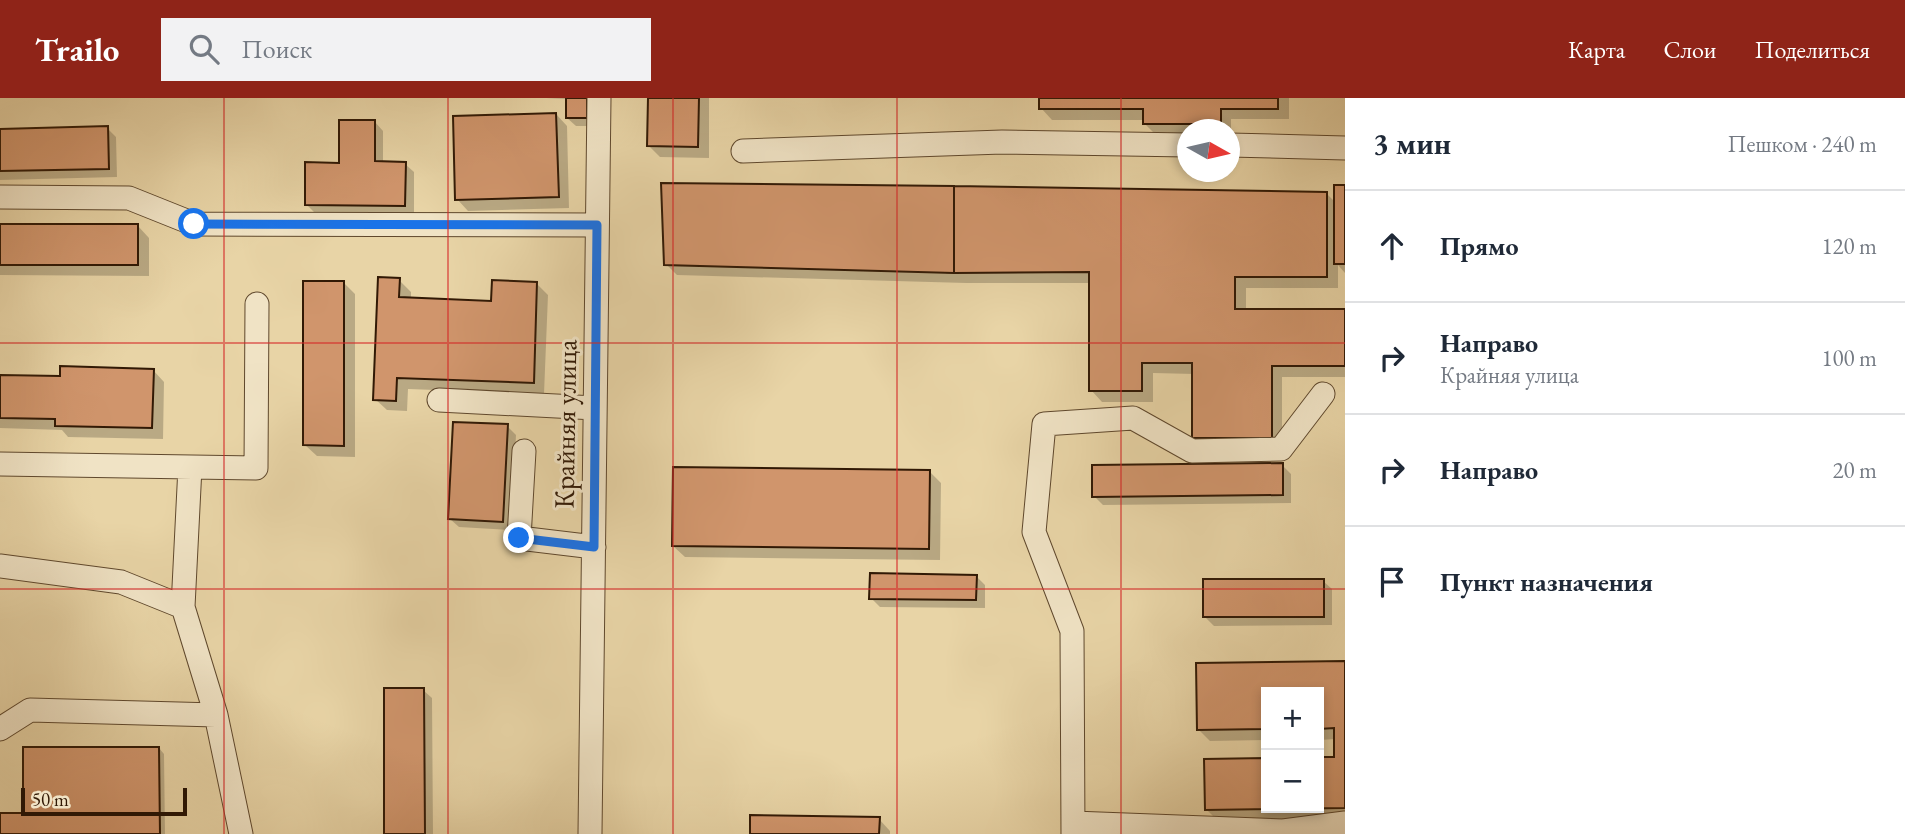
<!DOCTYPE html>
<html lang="ru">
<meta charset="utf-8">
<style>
:root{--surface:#fff;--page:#f2f2f3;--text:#1f2937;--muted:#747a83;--line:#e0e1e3;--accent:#8f2418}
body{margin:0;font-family:"EB Garamond",serif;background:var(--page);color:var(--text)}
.controls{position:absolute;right:21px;bottom:21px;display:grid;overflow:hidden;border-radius:0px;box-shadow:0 4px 10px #0003}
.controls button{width:63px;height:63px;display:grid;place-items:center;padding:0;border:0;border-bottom:2px solid var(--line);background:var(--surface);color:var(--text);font:35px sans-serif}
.compass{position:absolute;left:1177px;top:21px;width:63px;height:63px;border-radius:50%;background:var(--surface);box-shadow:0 4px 10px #0003;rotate:98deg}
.scale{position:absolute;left:21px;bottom:18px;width:166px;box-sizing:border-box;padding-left:7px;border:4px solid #311905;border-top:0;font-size:19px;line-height:24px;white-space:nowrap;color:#311905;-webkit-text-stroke:5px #f0e3c5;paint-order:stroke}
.stop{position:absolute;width:21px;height:21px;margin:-16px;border:5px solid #1a73e8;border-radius:50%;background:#fff}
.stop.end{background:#1a73e8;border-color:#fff;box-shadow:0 2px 7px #0008}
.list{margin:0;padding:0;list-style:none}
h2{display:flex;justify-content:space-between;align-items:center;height:91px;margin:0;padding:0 28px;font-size:30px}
h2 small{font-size:23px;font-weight:400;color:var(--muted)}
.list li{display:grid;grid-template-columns:46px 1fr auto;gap:21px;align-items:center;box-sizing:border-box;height:112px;padding:0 28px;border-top:2px solid var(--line)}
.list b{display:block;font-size:26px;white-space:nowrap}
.list p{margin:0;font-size:23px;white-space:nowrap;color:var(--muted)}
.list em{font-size:23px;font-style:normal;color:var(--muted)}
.icon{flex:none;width:38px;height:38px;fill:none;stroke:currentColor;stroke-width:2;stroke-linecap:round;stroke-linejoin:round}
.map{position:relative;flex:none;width:1345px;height:736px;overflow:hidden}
header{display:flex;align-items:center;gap:42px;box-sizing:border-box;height:98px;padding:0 35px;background:var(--accent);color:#fff}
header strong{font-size:33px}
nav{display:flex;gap:38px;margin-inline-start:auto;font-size:24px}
.search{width:490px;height:63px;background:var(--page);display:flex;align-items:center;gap:18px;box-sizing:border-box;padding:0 24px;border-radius:0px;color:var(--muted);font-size:26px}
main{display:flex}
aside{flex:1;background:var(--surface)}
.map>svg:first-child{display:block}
.shadow{fill:#0003}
.building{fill:#d0956c;stroke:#311905;stroke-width:2}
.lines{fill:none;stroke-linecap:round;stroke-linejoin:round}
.minor-casing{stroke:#5f482d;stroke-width:25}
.minor{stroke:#f0e3c5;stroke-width:23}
.route{stroke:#1a73e8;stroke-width:9}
.grid{fill:none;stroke:#d62828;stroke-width:2;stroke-opacity:0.55}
.labels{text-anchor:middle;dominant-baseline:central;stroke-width:6;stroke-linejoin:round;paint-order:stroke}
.street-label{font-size:28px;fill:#311905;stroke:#f0e3c5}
</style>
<header>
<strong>Trailo</strong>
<div class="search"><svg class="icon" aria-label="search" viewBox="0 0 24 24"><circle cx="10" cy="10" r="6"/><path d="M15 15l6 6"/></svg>Поиск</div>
<nav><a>Карта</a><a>Слои</a><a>Поделиться</a></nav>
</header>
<main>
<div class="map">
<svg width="1345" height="736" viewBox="0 0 1345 736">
<rect width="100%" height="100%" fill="#e8d4a6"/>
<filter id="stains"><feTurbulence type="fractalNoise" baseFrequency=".00286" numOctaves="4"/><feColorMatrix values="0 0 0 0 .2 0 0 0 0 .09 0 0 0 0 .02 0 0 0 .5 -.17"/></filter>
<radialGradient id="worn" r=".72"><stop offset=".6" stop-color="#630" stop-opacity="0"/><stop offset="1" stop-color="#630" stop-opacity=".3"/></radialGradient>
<path class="shadow" d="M546,0H595V28H576L567,20V1Z
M649,0H709V60L660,59L649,48Z
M1041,0H1289V21H1231V37H1230V32H1188V37H1156L1145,26L1144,22H1052L1041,10Z
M556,16L567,28L569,110L468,113L457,101Z
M375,24L383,33V65L405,66L414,74V116L315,115L306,106Z
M107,30L116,39L117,79L0,82V33Z
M1336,89H1345V175L1338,167V190H1246V213H1345V279H1282V350H1205L1194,339V276L1153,275V304H1102L1091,292V185H966L677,177L666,166L1327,96L1336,105Z
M0,128H138L149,140V178L0,177Z
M399,182L411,194V202L493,205L537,186L548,197L544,296L408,291L407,313L387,312L375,301Z
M344,185L355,196V359L317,358L305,347Z
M153,272L164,284L163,341L68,339L62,332L0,330V279L61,280Z
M507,328L516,337L511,432L459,429L450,421Z
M1282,367L1291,376V405L1103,407L1094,398Z
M929,373L941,385L940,462L685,459L673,448Z
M976,478L985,487V510L880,509L871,500Z
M1323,483L1332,491V527L1214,528L1205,519Z
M1345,565V721L1218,723L1206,711V662H1266V710H1319V661H1336V641L1319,642V594H1266V642L1210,643L1198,631L1197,567Z
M423,592L432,600L433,736H386Z
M159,650L164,656L165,736H0V717H25Z
M879,721L890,733V736H752Z"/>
<path class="building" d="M566,0H587V20H566Z
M648,0H699L698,49L647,48Z
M1039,0H1278V11H1221V26H1143V11H1039Z
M556,15L559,99L455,102L453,18Z
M339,22H375V63L406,64L405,108L305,107V64L339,65Z
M108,28L109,71L0,73V31Z
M661,85L954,88V175L664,167Z
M1334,87H1345V166H1334Z
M954,88L1327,94V179H1235V211H1345V268H1272V340H1192V265H1142V293H1089V174L954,175Z
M0,126H138V167H0Z
M378,179L400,180L399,199L491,203L492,182L537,184L534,285L397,280L396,303L373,302Z
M303,183H344V348L303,347Z
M60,268L154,271L152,330L55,328V321L0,320V277L60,278Z
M453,324L508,326L503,424L448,421Z
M1283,365V397L1092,399V367Z
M673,369L930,372L929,451L672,448Z
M870,475L977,477L976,502L869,501Z
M1203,481H1324V519H1203Z
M1345,563V710L1205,712L1204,661L1266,660V710H1319V659H1334V630L1319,631V594H1266V631L1197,632L1196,565Z
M384,590H424L425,736H384Z
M23,649H159L160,736H0V715H23Z
M750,717L880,719L879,736H750Z"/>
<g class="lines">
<g class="minor-casing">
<path id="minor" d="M1230,47L1345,50
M743,53L1002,44L1188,47
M0,99L129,100L194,126L597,127
M439,302L595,310
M524,353L519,440L594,449
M0,366L256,370L257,206
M0,468L121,484L183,509L216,617L30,612L0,631
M183,509L190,369
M216,617L241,736
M1073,725L1283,733L1345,725
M590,736L599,0
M1073,736L1072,533L1034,434L1044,326L1133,320L1192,353L1281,351L1323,296"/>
</g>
<use href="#minor" class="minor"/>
</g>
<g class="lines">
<path class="route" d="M194,126L597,127L594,449L519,440"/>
</g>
<path class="grid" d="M224,0V736M448,0V736M673,0V736M897,0V736M1121,0V736M0,245H1345M0,491H1345"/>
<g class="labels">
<g class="street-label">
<text transform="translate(565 326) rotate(-89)">Крайняя улица</text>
</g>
</g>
<rect width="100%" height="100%" filter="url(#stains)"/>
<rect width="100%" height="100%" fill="url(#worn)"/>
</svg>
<div class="controls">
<button>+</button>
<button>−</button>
</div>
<svg class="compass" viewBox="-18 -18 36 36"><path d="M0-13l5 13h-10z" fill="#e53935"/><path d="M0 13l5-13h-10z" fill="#747a83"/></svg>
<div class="scale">50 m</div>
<div class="stop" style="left:194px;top:126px"></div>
<div class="stop end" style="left:519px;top:440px"></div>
</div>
<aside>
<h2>3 мин<small>Пешком · 240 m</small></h2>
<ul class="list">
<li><svg class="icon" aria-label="ahead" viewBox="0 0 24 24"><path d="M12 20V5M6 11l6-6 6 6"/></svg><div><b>Прямо</b></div><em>120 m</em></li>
<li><svg class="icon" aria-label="right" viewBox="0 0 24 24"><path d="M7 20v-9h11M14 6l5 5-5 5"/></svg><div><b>Направо</b><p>Крайняя улица</p></div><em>100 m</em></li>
<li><svg class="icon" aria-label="right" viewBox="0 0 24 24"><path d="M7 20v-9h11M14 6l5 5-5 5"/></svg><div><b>Направо</b></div><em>20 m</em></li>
<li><svg class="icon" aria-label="arrive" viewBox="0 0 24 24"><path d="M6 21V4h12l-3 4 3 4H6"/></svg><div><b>Пункт назначения</b></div></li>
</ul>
</aside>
</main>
